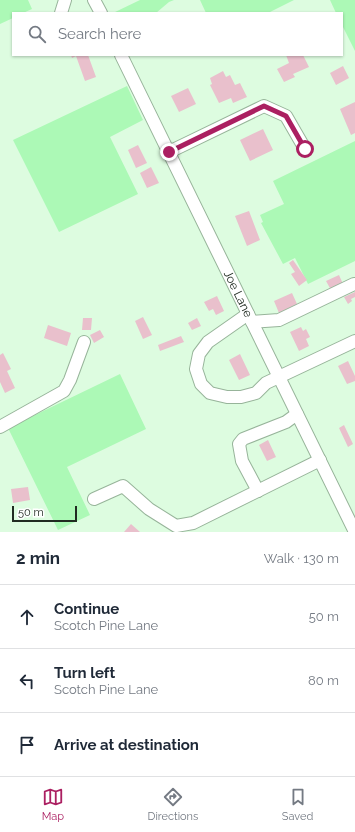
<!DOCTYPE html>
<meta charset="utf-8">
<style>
:root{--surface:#fff;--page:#f2f2f3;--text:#1f2937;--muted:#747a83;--line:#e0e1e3;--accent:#ab1f61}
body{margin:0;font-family:Raleway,sans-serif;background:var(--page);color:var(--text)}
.scale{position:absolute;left:12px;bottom:10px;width:65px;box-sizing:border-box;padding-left:4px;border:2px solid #202b21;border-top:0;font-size:11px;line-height:14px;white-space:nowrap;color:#202b21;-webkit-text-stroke:3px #fff;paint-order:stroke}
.stop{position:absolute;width:12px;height:12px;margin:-9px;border:3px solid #ab1f61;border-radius:50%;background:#fff}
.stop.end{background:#ab1f61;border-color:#fff;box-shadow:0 1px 4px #0008}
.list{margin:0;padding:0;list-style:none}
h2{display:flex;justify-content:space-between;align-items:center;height:52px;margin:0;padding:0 16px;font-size:17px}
h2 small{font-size:13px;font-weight:400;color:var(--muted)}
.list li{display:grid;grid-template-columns:26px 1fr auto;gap:12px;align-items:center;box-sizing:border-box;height:64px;padding:0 16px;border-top:1px solid var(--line)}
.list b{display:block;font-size:15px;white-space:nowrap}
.list p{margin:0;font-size:13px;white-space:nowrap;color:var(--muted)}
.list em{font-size:13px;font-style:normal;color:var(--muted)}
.icon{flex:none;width:22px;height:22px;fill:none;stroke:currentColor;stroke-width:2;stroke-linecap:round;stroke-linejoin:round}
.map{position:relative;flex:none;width:355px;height:532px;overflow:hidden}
.search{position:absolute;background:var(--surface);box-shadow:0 1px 3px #0004;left:12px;right:12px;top:12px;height:44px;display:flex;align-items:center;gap:10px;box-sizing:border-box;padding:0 14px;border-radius:0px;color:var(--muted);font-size:15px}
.sheet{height:244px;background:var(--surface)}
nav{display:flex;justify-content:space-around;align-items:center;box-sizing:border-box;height:56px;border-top:1px solid var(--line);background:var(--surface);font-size:11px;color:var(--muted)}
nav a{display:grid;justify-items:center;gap:2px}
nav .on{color:var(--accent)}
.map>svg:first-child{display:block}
.green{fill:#acf9b6}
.building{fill:#e9c0cc}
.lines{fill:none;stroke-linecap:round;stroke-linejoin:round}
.minor-casing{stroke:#97b49a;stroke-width:14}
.minor{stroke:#fff;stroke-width:12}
.route{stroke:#ab1f61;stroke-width:5}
.labels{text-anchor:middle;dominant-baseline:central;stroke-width:3;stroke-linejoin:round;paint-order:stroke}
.street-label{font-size:12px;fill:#202b21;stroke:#fff}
</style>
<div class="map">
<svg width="355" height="532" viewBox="0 0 355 532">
<rect width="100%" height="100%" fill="#ddfce0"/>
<path class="green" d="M0,0H28L32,9L23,13H13V18L0,24Z
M140,0H174L169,2L156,13H113Z
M200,0H294L268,13H206Z
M330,0H355V51L342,25V13H336Z
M127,86L143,120L110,137L138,194L59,232L13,140Z
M355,141V261L308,284L295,258L283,264L261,223L263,222L260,215L284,204L273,181Z
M120,374L146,429L67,467L90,515L58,530L8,428Z"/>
<path class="building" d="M71,55H88L96,77L85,81L76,56L72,58Z
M286,55H303L309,67L293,74L295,77L284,82L277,69L289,63Z
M343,66L349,78L336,85L330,73Z
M223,71L226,77L230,75L235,85L240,83L247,97L233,103L231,98L219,103L210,85L212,84L210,78Z
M188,88L196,104L179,112L171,96Z
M355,102V133L351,135L340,109Z
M263,129L273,150L250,161L240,140Z
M138,145L147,163L136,168L128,150Z
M151,167L159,183L147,188L140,173Z
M249,211L260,240L247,246L235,216Z
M293,260L307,280L299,286L291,274L295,272L289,263Z
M339,275L343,284L331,290L326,281Z
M355,292V297L351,299L352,301L348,304L344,297Z
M292,293L297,304L279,313L274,301Z
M217,296L224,311L216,315L213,309L209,311L204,302Z
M143,317L152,335L143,339L135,321Z
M83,318H92L91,330H82Z
M197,318L201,326L192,330L188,323Z
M48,325L71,333L67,346L44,338Z
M301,327L303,331L306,329L310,337L306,339L309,346L299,351L290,332Z
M100,330L104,337L94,343L90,335Z
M181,336L184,342L160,351L158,345Z
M3,353L11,369L7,371L15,388L5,393L0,382V355Z
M240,354L250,375L239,380L229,360Z
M348,361L355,376V381L347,384L338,366Z
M344,425L353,444L348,447L339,428Z
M268,440L276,457L267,461L259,445Z
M28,487L30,500L13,503L11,489Z
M131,524L140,532H124Z"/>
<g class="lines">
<g class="minor-casing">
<g id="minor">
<path d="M94,0L101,13"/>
<path d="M61,13L65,0"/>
<path id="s1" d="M121,55L355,532"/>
<path d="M169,152L264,106L286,116L305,149"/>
<path d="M248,314L208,342L199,354L196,369L201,384L210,393L227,397H241L256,393L266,383L355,341"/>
<path d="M252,322L279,320L354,284"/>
<path d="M0,427L64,391L70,380L84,342"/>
<path d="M258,491L242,461L239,444L243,439L286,422L297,414"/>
<path d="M94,499L123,486L149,509L176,526L193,523L320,460"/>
</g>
</g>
<use href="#minor" class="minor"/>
</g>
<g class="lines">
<path class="route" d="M169,152L264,106L286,116L305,149"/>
</g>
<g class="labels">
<g class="street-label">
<text stroke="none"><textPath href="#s1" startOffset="266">Joe Lane</textPath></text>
</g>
</g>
</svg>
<div class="scale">50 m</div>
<div class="stop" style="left:305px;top:149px"></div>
<div class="stop end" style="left:169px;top:152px"></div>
<div class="search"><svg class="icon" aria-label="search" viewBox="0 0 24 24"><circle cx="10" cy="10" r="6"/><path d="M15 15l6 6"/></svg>Search here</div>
</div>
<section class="sheet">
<h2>2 min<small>Walk · 130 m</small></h2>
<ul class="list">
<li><svg class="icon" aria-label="ahead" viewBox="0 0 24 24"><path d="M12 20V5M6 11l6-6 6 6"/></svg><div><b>Continue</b><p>Scotch Pine Lane</p></div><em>50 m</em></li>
<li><svg class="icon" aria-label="left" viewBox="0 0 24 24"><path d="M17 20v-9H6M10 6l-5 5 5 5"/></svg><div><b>Turn left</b><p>Scotch Pine Lane</p></div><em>80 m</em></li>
<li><svg class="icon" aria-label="arrive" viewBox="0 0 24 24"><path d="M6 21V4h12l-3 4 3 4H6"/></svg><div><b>Arrive at destination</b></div></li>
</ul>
</section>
<nav>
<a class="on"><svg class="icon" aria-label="map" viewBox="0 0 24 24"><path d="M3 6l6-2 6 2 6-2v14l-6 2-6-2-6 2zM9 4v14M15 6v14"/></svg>Map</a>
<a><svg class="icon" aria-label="directions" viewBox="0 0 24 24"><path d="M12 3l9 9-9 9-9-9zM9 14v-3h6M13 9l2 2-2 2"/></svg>Directions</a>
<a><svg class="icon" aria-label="saved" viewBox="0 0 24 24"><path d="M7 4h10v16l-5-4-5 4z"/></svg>Saved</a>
</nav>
